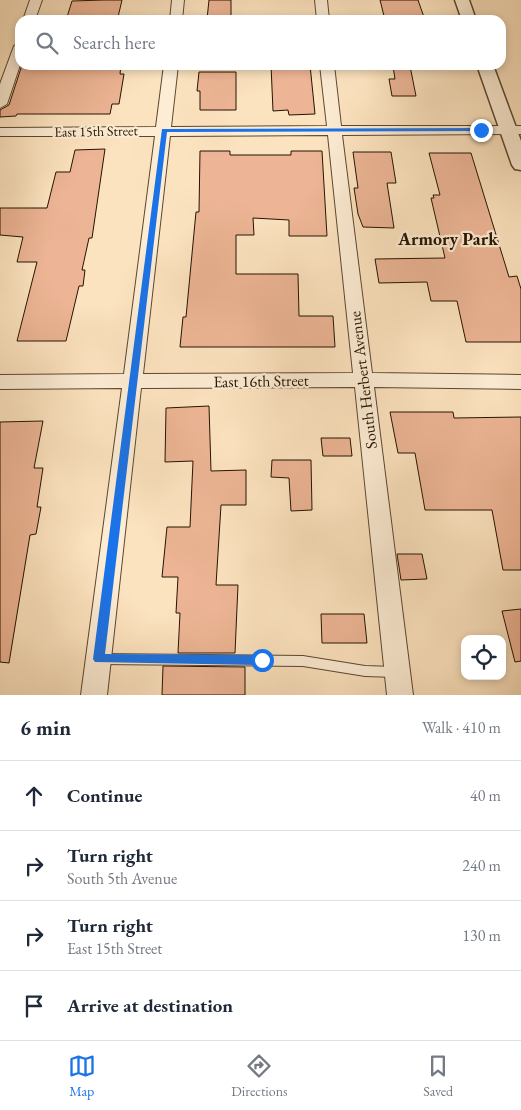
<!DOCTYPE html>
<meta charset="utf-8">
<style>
:root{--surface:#fff;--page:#f2f2f3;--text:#1f2937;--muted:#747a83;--line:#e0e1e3;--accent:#1a73e8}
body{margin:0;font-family:"EB Garamond",serif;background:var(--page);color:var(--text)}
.controls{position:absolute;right:15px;bottom:15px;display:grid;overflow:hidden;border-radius:10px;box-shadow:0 2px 8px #0003}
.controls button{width:45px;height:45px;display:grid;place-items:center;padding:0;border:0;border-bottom:1px solid var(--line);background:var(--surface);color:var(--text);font:25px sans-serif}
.stop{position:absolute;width:15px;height:15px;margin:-11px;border:4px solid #1a73e8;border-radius:50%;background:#fff}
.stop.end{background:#1a73e8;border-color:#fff;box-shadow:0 1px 5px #0008}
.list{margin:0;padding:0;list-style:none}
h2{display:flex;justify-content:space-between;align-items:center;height:65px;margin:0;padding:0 20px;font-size:21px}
h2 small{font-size:16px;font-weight:400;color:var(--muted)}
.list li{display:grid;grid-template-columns:32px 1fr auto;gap:15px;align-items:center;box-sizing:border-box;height:70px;padding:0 20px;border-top:1px solid var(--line)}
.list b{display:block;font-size:19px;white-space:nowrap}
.list p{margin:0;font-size:16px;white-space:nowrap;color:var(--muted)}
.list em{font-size:16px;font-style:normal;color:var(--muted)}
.icon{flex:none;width:28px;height:28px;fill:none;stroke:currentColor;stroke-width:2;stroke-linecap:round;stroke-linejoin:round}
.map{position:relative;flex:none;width:521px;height:695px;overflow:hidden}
.search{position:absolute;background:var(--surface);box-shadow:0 2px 8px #0003;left:15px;right:15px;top:15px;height:55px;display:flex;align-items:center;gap:12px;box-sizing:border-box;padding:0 18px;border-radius:15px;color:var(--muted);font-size:19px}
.sheet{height:345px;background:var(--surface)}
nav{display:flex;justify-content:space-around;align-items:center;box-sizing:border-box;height:70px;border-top:1px solid var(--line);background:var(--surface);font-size:14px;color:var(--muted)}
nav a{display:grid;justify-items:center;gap:2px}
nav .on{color:var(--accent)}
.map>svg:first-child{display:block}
.building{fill:#edb595;stroke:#251300}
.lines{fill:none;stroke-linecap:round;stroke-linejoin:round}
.service-casing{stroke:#5b4730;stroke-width:2}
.minor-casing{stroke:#5b4730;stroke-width:2}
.tertiary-casing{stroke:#5b4730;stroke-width:3}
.service{fill:#fdedd5;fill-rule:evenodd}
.minor{fill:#fdedd5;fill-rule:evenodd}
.tertiary{fill:#fdedd5;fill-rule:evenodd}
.route{fill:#1a73e8}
.labels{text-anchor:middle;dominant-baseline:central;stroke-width:4.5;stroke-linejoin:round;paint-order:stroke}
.far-street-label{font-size:14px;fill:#251300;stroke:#fdedd5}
.street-label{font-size:16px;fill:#251300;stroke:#fdedd5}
.neighbourhood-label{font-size:18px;font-weight:bold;fill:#251300;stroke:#fdedd5}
</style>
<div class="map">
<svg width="521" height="695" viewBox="0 0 521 695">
<rect width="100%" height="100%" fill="#fce3bf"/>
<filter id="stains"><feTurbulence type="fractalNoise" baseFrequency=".004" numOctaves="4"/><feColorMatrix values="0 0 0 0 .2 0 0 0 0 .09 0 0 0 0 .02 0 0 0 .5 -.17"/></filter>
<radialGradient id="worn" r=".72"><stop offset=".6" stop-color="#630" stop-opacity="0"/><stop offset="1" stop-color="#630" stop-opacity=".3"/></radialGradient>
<path class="building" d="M104,0H122L118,17H67L72,1Z
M209,0H231V19H207Z
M380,0H418L425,20H385Z
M22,65H121L120,74H124L119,104H112L110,114H17L16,116L0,117V110L9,105Z
M271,65H310L315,114L289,115L288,110L273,111Z
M393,66H410L416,96H392L389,79H395Z
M199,72H236V110H200V91H197Z
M105,149L92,238H89L82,270H85L83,286H79L66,341H17L37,262H17L23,237L0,235V208H47L56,172H70L75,150Z
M200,151H230V155H291V151H322L327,236H289V220L253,218L254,235H236V274H298L299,316H333L335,347H180L183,317H186L196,212H199Z
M353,152H391L396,183H387L394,228L363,227L358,214L354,188H358Z
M429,153H471L509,277L517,276L521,289V342H466L457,301H431L427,282L379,283L375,259L445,258L431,198H434L433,195H440Z
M209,406L211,471L246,470V505H221L216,585H238L235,653H178L180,613H176L178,577H162L167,527H190L193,461L165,462L166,408Z
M390,412H453L454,418L521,417V570H503L492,510H425L415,453H398Z
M43,421L34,468H43L37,507H41L36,534L30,535L9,663L0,662V422Z
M321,438H350L352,456H323Z
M272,460H311L312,510L291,511L289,478L271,477Z
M397,554H422L427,579L401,580Z
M521,609V661L515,662L502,611Z
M321,614H364L367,643H322Z
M163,666L245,667V695H162Z"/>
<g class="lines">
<g class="service-casing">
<path id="service" d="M99,654L303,656L365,666L395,667L399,668L401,672L399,676L395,677L365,676L303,666L99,664L95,663L93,659L95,655Z"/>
</g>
<g class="minor-casing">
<path id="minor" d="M30,0H42L35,20H23Z
M172,0H184L182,20H170Z
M315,0H327L329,20H317Z
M20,42V65L7,104L0,108V84L14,46Z
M164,65H178L171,127L327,126L320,65H334L341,126H521V134L342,135L372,373L521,375V389L374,387L413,695H387L355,387L141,388L107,695H81L122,388L0,389V375L124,374L155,136H0V128L156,127ZM328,135L353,373L143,374L170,136Z"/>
</g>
<g class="tertiary-casing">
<path id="tertiary" d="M455,0H469L476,20H462Z
M477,65H493L521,141V170L515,169L512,165Z"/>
</g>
<use href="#service" class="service"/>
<use href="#minor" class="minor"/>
<use href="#tertiary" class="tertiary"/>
</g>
<path class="route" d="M481,128L484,131L167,132L105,654L262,655L267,660L262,665L95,662L93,659L162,129Z"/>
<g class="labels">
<g class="far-street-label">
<text transform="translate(96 131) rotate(-1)">East 15th Street</text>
</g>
<g class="street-label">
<text transform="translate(363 380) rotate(-97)">South Herbert Avenue</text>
<text transform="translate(261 381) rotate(-1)">East 16th Street</text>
</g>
<g class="neighbourhood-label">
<text x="448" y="238">Armory Park</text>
</g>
</g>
<rect width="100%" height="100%" filter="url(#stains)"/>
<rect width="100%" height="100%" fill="url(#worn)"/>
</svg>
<div class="controls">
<button><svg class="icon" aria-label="locate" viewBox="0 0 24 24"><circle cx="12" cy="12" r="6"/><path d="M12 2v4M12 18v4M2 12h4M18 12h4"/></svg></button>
</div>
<div class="stop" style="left:262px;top:660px"></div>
<div class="stop end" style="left:481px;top:130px"></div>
<div class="search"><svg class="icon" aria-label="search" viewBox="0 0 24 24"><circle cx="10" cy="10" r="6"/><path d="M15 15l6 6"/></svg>Search here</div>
</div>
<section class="sheet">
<h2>6 min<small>Walk · 410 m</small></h2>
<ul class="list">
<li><svg class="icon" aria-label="ahead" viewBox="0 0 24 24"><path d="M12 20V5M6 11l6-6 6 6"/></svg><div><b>Continue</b></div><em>40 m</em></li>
<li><svg class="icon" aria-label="right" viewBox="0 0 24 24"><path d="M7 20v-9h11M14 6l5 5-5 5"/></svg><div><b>Turn right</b><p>South 5th Avenue</p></div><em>240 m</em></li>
<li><svg class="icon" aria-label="right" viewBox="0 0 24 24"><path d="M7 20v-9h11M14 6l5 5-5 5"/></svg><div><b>Turn right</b><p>East 15th Street</p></div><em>130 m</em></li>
<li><svg class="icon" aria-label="arrive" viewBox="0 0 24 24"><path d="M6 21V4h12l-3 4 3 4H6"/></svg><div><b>Arrive at destination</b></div></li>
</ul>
</section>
<nav>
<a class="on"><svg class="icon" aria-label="map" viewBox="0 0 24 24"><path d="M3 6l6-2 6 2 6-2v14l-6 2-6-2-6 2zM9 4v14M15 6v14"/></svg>Map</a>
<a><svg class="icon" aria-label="directions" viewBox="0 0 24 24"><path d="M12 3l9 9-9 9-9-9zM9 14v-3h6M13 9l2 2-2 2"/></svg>Directions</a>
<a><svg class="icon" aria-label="saved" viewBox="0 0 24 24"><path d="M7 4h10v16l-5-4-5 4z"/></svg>Saved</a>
</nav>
